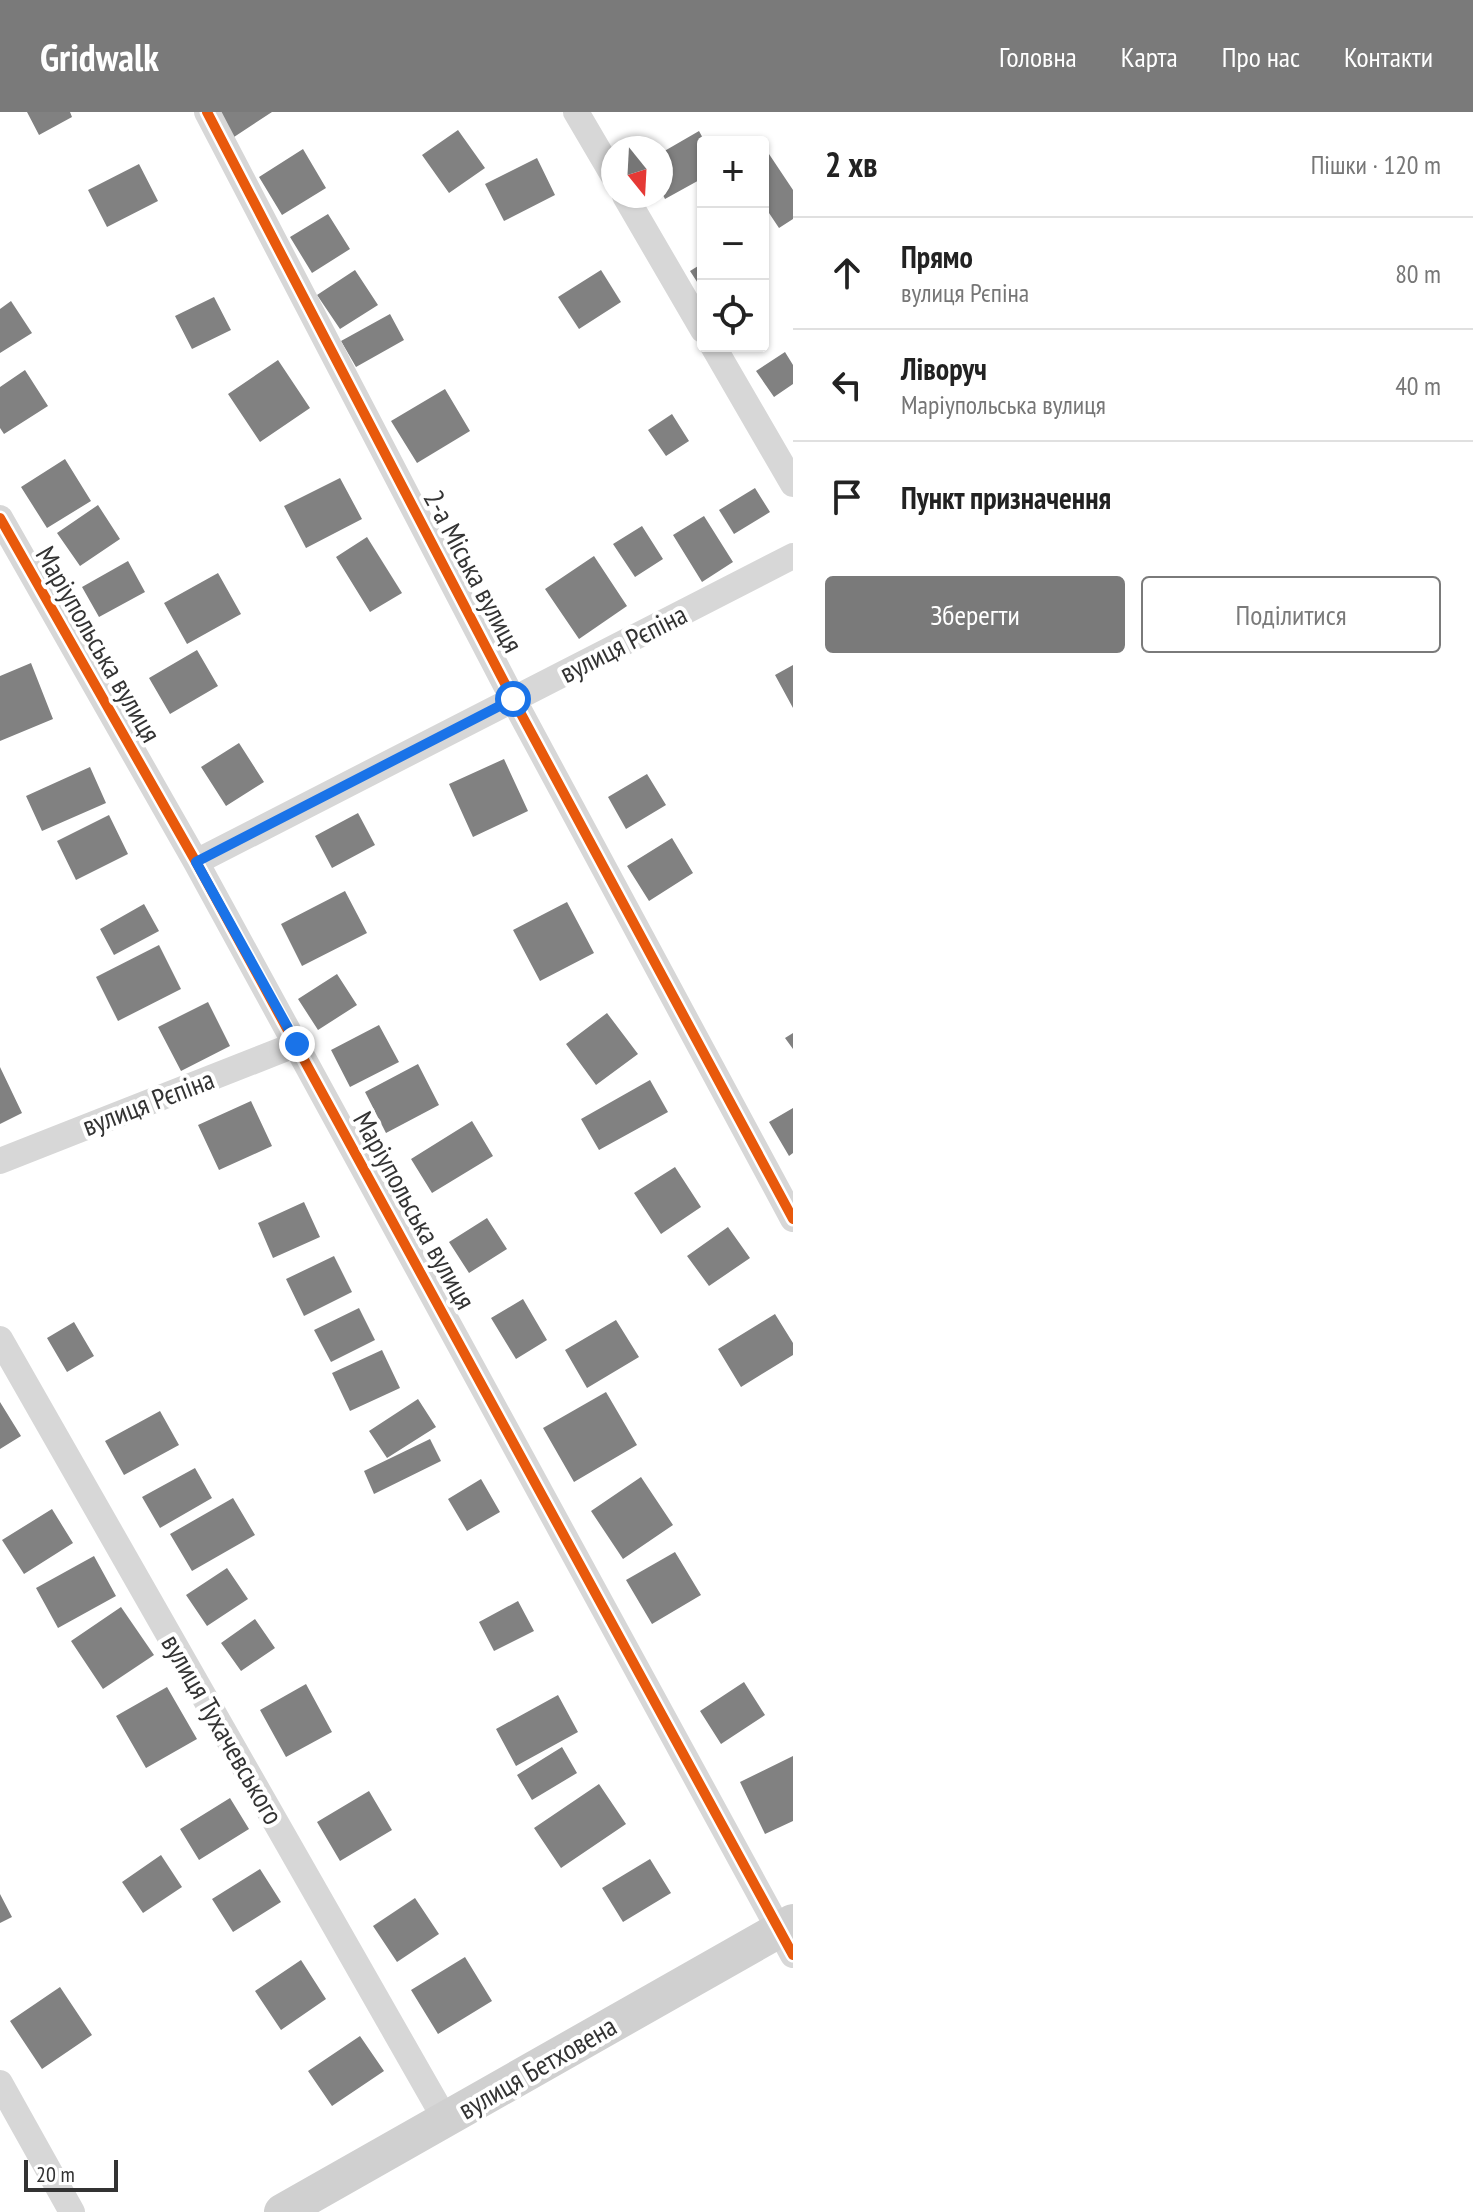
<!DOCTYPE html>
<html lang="uk">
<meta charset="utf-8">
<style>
:root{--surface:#fff;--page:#f2f2f2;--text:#222;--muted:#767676;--line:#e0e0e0;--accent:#7a7a7a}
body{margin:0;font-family:"PT Sans Narrow",sans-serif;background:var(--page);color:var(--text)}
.controls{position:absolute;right:24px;top:24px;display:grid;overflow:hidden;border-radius:8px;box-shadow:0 2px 6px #0004}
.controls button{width:72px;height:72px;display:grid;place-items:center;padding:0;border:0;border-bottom:2px solid var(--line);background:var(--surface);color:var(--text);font:40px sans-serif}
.compass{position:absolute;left:601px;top:24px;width:72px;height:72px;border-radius:50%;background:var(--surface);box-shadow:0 2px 6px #0004;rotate:162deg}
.scale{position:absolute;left:24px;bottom:20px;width:94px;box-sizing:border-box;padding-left:8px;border:4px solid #333;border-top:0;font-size:22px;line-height:28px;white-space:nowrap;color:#333;-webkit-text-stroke:6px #fff;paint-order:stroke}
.stop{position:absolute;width:24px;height:24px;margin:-18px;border:6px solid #1a73e8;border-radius:50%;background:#fff}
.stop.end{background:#1a73e8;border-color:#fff;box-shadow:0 2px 8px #0008}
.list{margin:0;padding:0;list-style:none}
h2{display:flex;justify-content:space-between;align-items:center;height:104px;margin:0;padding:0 32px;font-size:34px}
h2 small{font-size:26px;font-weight:400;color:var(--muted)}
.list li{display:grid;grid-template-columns:52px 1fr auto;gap:24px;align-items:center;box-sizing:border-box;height:112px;padding:0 32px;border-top:2px solid var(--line)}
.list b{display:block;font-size:30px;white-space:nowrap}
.list p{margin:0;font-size:26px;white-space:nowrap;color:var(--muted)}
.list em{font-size:26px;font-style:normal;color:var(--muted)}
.actions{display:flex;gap:16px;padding:24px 32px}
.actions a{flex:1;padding:18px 0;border:2px solid var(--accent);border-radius:8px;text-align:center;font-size:28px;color:var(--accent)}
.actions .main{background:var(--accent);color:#fff}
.icon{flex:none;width:44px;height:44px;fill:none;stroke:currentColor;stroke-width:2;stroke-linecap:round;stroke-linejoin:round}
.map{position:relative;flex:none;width:793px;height:2100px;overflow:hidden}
header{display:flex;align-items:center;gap:48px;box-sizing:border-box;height:112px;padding:0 40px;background:var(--accent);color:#fff}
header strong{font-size:38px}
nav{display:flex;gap:44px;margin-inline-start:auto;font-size:28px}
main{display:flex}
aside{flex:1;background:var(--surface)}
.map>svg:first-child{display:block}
.building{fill:#818181}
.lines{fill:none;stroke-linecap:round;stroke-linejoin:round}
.street{stroke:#d7d7d7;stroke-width:26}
.secondary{stroke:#d0d0d0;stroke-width:36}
.cycleway-casing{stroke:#fff;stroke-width:15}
.cycleway{stroke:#e8590c;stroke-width:10}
.route{stroke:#1a73e8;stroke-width:10}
.labels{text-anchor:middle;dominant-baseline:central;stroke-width:8;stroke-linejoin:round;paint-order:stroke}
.street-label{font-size:28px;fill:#333;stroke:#fff}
</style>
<header>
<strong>Gridwalk</strong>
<nav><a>Головна</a><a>Карта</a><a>Про нас</a><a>Контакти</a></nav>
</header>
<main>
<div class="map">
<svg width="793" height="2100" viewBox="0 0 793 2100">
<rect width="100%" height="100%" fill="#fff"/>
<path class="building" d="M27,0H70L72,5L39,23Z
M218,0H272L234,25Z
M458,18L485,56L449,81L422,43Z
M699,19L705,30H703V66L665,87L661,79V41Z
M303,37L326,76L282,103L259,65Z
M767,39L793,78V107L779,116L763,92V41Z
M537,46L555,83L504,109L485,72Z
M139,52L158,89L107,115L88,78Z
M328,102L350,137L312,161L290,125Z
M703,151V179L690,159Z
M355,158L378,193L340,217L317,183Z
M601,158L621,190L579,217L558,185Z
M214,185L231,218L192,237L175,204Z
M11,189L32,221L0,241V197Z
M390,202L404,228L356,255L341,229Z
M785,240L793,253V272L774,285L756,259Z
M278,248L310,296L260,330L228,282Z
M25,258L48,294L4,322L0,316V275Z
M445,277L470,319L417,351L391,309Z
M672,302L689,329L666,344L648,318Z
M65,347L91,389L47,416L21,375Z
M340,366L362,407L306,436L284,394Z
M755,376L770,400L734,422L719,398Z
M98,393L120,427L80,454L57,421Z
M704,404L733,450L702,470L673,423Z
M642,414L663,447L635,465L613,432Z
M367,425L402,481L370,500L336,445Z
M594,444L627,494L579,527L545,477Z
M128,449L145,480L99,505L82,475Z
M218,461L241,502L187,532L164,491Z
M197,538L218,574L170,602L149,566Z
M31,551L53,607L0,629V564Z
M793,553V596L775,563Z
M239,631L264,670L226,694L201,655Z
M504,647L528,699L473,725L449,672Z
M90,655L106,691L42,719L26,684Z
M647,662L666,693L626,717L608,685Z
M358,701L375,733L332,756L315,724Z
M109,703L128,742L76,768L57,729Z
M672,726L693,761L649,789L627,754Z
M345,779L367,821L302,854L281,812Z
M567,790L594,841L540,869L513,818Z
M144,792L159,819L114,843L100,817Z
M159,833L181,877L118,909L96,865Z
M337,862L357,893L318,918L298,887Z
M208,890L230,934L181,959L158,915Z
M607,901L638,942L596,973L566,932Z
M379,913L399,950L350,975L331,938Z
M793,921V937L785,926Z
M418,952L439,993L386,1021L365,980Z
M0,955L22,1001L0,1012Z
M650,968L668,1000L599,1038L581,1007Z
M251,989L272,1034L219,1058L198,1013Z
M793,996V1041L789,1044L769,1010Z
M472,1009L493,1044L432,1081L411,1047Z
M675,1055L701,1095L661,1122L634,1081Z
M304,1090L320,1125L273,1146L258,1111Z
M487,1106L507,1137L469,1161L449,1130Z
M728,1115L750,1146L709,1174L687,1144Z
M334,1144L352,1180L304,1204L286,1167Z
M523,1187L547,1228L516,1247L491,1206Z
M359,1196L375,1228L331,1250L314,1218Z
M775,1202L793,1231V1243L741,1275L718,1237Z
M616,1208L639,1245L587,1276L565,1238Z
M74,1210L94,1244L67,1260L47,1226Z
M382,1238L400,1276L350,1299L332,1261Z
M606,1280L637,1333L574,1370L543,1316Z
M418,1287L436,1315L387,1346L369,1319Z
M0,1290L21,1324L0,1337Z
M160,1299L179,1333L124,1363L105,1329Z
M430,1327L441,1349L374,1382L364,1359Z
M195,1356L212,1386L160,1416L142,1385Z
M641,1365L673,1413L623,1447L591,1399Z
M481,1367L500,1400L467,1419L448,1387Z
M233,1386L255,1423L192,1459L170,1422Z
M52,1397L73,1431L24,1462L2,1428Z
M675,1440L701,1483L652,1512L626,1468Z
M94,1444L116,1484L58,1516L36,1476Z
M227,1456L248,1487L207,1514L186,1483Z
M518,1489L534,1519L494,1539L479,1510Z
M121,1495L154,1543L103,1577L71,1529Z
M255,1507L275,1536L241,1559L221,1531Z
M744,1570L765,1603L721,1632L700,1599Z
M306,1572L332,1620L286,1645L260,1598Z
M167,1575L197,1627L146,1656L116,1604Z
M558,1583L578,1620L516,1654L496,1617Z
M562,1635L577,1661L532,1688L517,1663Z
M793,1644V1709L765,1722L740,1670Z
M599,1672L626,1712L561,1756L534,1716Z
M369,1679L392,1718L340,1749L317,1710Z
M230,1686L249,1717L199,1748L180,1717Z
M161,1743L182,1775L143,1801L122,1770Z
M650,1747L671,1781L623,1810L602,1776Z
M260,1757L281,1790L233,1820L212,1787Z
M0,1782L12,1805L0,1811Z
M415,1786L439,1822L397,1850L373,1814Z
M465,1845L492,1889L438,1922L411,1878Z
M301,1848L326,1887L281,1918L255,1879Z
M60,1875L92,1923L42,1957L10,1909Z
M360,1924L384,1959L332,1994L308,1959Z"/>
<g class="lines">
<path class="street" d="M207,0L513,587L793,1107
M576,0L613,63
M625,84L703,218
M713,234L793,372
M0,406L196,750L793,1843
M196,750L793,444
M0,1049L297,932
M0,1227L445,2007
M0,1971L72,2100"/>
<path class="secondary" d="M282,2100L793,1810"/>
<g class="cycleway-casing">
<path id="cycleway" d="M207,0L513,587L793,1107
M0,406L196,750L793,1843"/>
</g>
<use href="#cycleway" class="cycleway"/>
</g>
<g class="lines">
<path class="route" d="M297,932L196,750L513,587"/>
</g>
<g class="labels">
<g class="street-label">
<text transform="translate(474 459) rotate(62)">2-а Міська вулиця</text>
<text transform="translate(623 531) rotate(-27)">вулиця Рєпіна</text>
<text transform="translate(99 532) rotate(60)">Маріупольська вулиця</text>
<text transform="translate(148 990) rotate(-21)">вулиця Рєпіна</text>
<text transform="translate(415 1098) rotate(61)">Маріупольська вулиця</text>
<text transform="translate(223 1617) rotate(60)">вулиця Тухачевського</text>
<text transform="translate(537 1955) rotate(-30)">вулиця Бетховена</text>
</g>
</g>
</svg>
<div class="controls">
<button>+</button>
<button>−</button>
<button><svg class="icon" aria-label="locate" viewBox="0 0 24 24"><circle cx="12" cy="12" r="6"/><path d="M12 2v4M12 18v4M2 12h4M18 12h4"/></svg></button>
</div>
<svg class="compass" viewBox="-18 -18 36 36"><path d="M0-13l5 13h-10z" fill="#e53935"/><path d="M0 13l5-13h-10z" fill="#767676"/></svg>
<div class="scale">20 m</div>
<div class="stop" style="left:513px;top:587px"></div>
<div class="stop end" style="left:297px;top:932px"></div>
</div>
<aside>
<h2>2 хв<small>Пішки · 120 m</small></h2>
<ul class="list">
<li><svg class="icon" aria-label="ahead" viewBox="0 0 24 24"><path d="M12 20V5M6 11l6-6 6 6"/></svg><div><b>Прямо</b><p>вулиця Рєпіна</p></div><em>80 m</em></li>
<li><svg class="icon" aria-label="left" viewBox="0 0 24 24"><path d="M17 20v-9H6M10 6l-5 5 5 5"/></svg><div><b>Ліворуч</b><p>Маріупольська вулиця</p></div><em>40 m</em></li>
<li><svg class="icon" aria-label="arrive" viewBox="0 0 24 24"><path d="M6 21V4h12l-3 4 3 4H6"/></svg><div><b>Пункт призначення</b></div></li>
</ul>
<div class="actions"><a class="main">Зберегти</a><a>Поділитися</a></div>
</aside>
</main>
